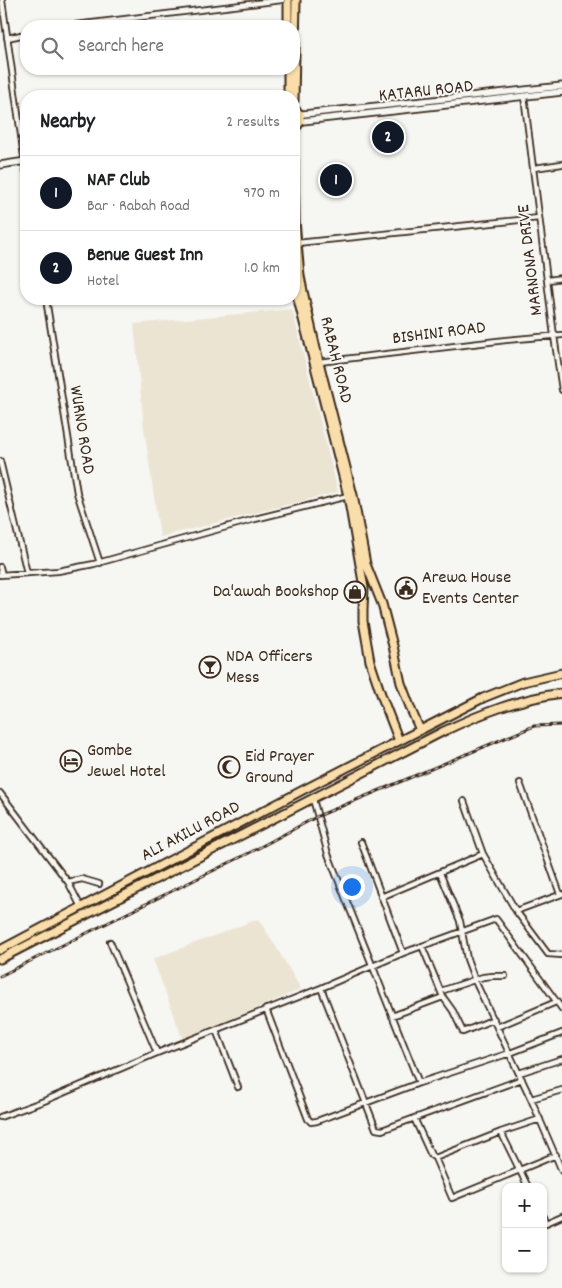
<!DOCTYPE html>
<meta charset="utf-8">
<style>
:root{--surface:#fff;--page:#f2f2f2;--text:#202124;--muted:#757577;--line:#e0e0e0;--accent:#111827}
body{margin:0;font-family:Dekko,sans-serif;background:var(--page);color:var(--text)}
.controls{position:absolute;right:15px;bottom:15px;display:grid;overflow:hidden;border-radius:10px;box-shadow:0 1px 4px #0004}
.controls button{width:45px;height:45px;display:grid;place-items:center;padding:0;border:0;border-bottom:1px solid var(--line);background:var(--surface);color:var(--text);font:25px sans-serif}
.you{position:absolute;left:351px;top:886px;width:18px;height:18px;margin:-12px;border:4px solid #fff;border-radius:50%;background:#1a73e8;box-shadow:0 0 0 8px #1a73e833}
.badge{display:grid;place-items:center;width:32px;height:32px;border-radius:50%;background:var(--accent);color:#fff;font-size:16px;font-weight:700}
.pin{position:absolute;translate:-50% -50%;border:2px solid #fff;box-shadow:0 1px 5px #0006}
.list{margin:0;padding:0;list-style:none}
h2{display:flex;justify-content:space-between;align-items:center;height:65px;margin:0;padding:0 20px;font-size:21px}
h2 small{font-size:16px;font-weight:400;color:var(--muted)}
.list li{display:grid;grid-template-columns:32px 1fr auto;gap:15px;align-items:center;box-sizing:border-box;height:75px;padding:0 20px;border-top:1px solid var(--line)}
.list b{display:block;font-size:19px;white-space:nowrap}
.list p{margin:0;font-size:16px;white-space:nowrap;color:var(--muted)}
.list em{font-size:16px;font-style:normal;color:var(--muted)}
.icon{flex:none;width:28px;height:28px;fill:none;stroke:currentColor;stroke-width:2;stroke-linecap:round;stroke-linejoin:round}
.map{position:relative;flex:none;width:562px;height:1288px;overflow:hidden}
.search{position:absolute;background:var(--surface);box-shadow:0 1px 4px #0004;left:20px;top:20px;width:280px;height:55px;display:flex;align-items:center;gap:12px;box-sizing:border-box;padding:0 18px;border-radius:20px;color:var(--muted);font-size:19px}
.panel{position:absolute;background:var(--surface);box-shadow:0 1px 4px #0004;left:20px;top:90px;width:280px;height:215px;border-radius:20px}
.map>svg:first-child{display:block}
.built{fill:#ece4d3}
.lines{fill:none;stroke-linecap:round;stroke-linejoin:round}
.minor-casing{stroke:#3b2a1e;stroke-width:8}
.tertiary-casing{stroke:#3b2a1e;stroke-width:9}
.primary-casing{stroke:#3b2a1e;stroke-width:11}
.minor{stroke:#f6f6f2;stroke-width:4.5}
.tertiary{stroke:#f6f6f2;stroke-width:5.5}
.primary{stroke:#f9deab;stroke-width:7}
.rail-casing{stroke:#3b2a1e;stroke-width:3}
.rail{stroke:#f6f6f2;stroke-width:1;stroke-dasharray:4;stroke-linecap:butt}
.labels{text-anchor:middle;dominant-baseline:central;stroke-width:4;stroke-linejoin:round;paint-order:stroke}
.street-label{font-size:18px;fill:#3b2a1e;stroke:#f6f6f2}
.poi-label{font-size:18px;fill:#3b2a1e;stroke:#f6f6f2;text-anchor:start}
</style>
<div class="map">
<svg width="562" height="1288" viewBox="0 0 562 1288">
<rect width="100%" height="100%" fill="#f6f6f2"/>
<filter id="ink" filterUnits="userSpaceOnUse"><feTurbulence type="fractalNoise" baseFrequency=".02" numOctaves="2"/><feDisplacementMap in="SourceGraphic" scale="10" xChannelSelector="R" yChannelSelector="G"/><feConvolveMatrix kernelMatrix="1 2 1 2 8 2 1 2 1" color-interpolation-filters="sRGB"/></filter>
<g filter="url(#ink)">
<path class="built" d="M292,309L338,492L160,537L144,428L134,324Z
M258,919L272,940L301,989L183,1040L153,959Z"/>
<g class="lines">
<g class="minor-casing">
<path id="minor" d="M2,0L26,171
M67,26L282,0
M7,38L26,34
M524,96L554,336L562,390
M534,168L562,164
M297,243L539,218
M548,280L562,278
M46,299L77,493L100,563
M319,362L506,340L562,335
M0,461L27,573
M0,567L2,575
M0,575L58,571L94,564L255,519L348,496
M520,783L560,894
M0,793L68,882L81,907
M313,799L328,854L419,1083
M464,801L483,854L516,911L548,954L562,955
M361,842L403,953
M440,873L460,921L467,959L476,983L531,1099L562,1171
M68,882L82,879L99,884
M381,897L483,854
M516,911L562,894
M110,942L157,1053
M422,946L443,997L453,1011L463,1032L494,1019
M321,988L376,1129L382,1130L522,1079
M441,991L483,977L493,976H505
M266,1009L308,1119L311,1122L317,1121L419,1083L510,1053L562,1033
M392,1016L443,997
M497,1027L556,1002
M216,1030L238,1087
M519,1073L562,1059
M531,1099L562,1090
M0,1117L44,1101L157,1053L321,988L403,953L496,919L562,1009
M414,1118L431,1155L435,1158L452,1198L556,1155
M501,1132L528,1187
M435,1158L501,1132L540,1119
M543,1217L546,1223L562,1216"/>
</g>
<g class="tertiary-casing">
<path id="tertiary" d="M294,115L562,86
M294,122L562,92
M0,165L26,161"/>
</g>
<g class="primary-casing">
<path id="primary" d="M288,26V0
M288,96V69
M294,101L296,0
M294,109L301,115
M294,130L301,121
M294,160L295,221L300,276L303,291L319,362L353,495L366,564L382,604L393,646L401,683L412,712L420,730
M294,284L348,496L364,588L363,609V621L370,661L382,697L399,741
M0,950L303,790L483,698L523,682L562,673
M0,959L442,732C482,713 518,699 562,693"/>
</g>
<use href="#minor" class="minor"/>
<use href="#tertiary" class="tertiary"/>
<use href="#primary" class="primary"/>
<g class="rail-casing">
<path id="rail" d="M0,976L251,852L318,816L534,726L562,725"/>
</g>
<use href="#rail" class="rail"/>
</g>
</g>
<defs>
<g id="civic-ring" transform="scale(1.125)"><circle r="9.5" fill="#f6f6f2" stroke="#3b2a1e" stroke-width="1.5"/><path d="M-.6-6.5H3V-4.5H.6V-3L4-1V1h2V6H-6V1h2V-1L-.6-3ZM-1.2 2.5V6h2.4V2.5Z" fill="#3b2a1e"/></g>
<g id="shop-ring" transform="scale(1.125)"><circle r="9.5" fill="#f6f6f2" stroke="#3b2a1e" stroke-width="1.5"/><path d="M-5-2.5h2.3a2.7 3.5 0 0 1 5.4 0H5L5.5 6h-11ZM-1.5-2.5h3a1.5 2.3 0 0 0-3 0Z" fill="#3b2a1e"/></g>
<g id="bar-ring" transform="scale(1.125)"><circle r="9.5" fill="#f6f6f2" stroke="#3b2a1e" stroke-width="1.5"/><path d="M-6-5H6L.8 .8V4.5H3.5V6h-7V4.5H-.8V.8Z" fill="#3b2a1e"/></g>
<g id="hotel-ring" transform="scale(1.125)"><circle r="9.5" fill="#f6f6f2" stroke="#3b2a1e" stroke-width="1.5"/><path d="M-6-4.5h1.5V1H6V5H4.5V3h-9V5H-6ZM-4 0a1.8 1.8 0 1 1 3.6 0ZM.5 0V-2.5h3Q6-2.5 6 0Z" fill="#3b2a1e"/></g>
<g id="mosque-ring" transform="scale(1.125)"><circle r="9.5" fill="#f6f6f2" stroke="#3b2a1e" stroke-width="1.5"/><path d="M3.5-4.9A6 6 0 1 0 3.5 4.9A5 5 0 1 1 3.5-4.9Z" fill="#3b2a1e"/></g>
</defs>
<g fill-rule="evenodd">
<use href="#civic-ring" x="406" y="588"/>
<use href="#shop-ring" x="355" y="592"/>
<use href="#bar-ring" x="210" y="667"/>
<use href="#hotel-ring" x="71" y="761"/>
<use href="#mosque-ring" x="229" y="767"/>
</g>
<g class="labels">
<g class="street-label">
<text transform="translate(426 92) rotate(-6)">KATARU ROAD</text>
<text transform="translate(531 260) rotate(-97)">MARNONA DRIVE</text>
<text transform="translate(439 334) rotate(-7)">BISHINI ROAD</text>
<text transform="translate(335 360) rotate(76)">RABAH ROAD</text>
<text transform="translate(81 430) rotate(81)">WURNO ROAD</text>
<text transform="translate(191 832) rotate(-28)">ALI AKILU ROAD</text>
</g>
<g class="poi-label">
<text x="422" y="578">Arewa House<tspan x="422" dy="21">Events Center</tspan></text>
<text x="339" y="592" text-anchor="end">Da'awah Bookshop</text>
<text x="226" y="657">NDA Officers<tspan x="226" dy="21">Mess</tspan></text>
<text x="87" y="751">Gombe<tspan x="87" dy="21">Jewel Hotel</tspan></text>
<text x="245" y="757">Eid Prayer<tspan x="245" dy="21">Ground</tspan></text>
</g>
</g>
</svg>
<div class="controls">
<button>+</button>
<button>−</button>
</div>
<div class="you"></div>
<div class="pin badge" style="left:336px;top:180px">1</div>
<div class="pin badge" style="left:388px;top:137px">2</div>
<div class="search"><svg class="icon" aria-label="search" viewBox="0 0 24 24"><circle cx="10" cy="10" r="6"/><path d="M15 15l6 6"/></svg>Search here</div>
<section class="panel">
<h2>Nearby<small>2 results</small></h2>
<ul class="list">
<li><span class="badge">1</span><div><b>NAF Club</b><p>Bar · Rabah Road</p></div><em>970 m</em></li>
<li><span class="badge">2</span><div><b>Benue Guest Inn</b><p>Hotel</p></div><em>1.0 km</em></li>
</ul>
</section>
</div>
